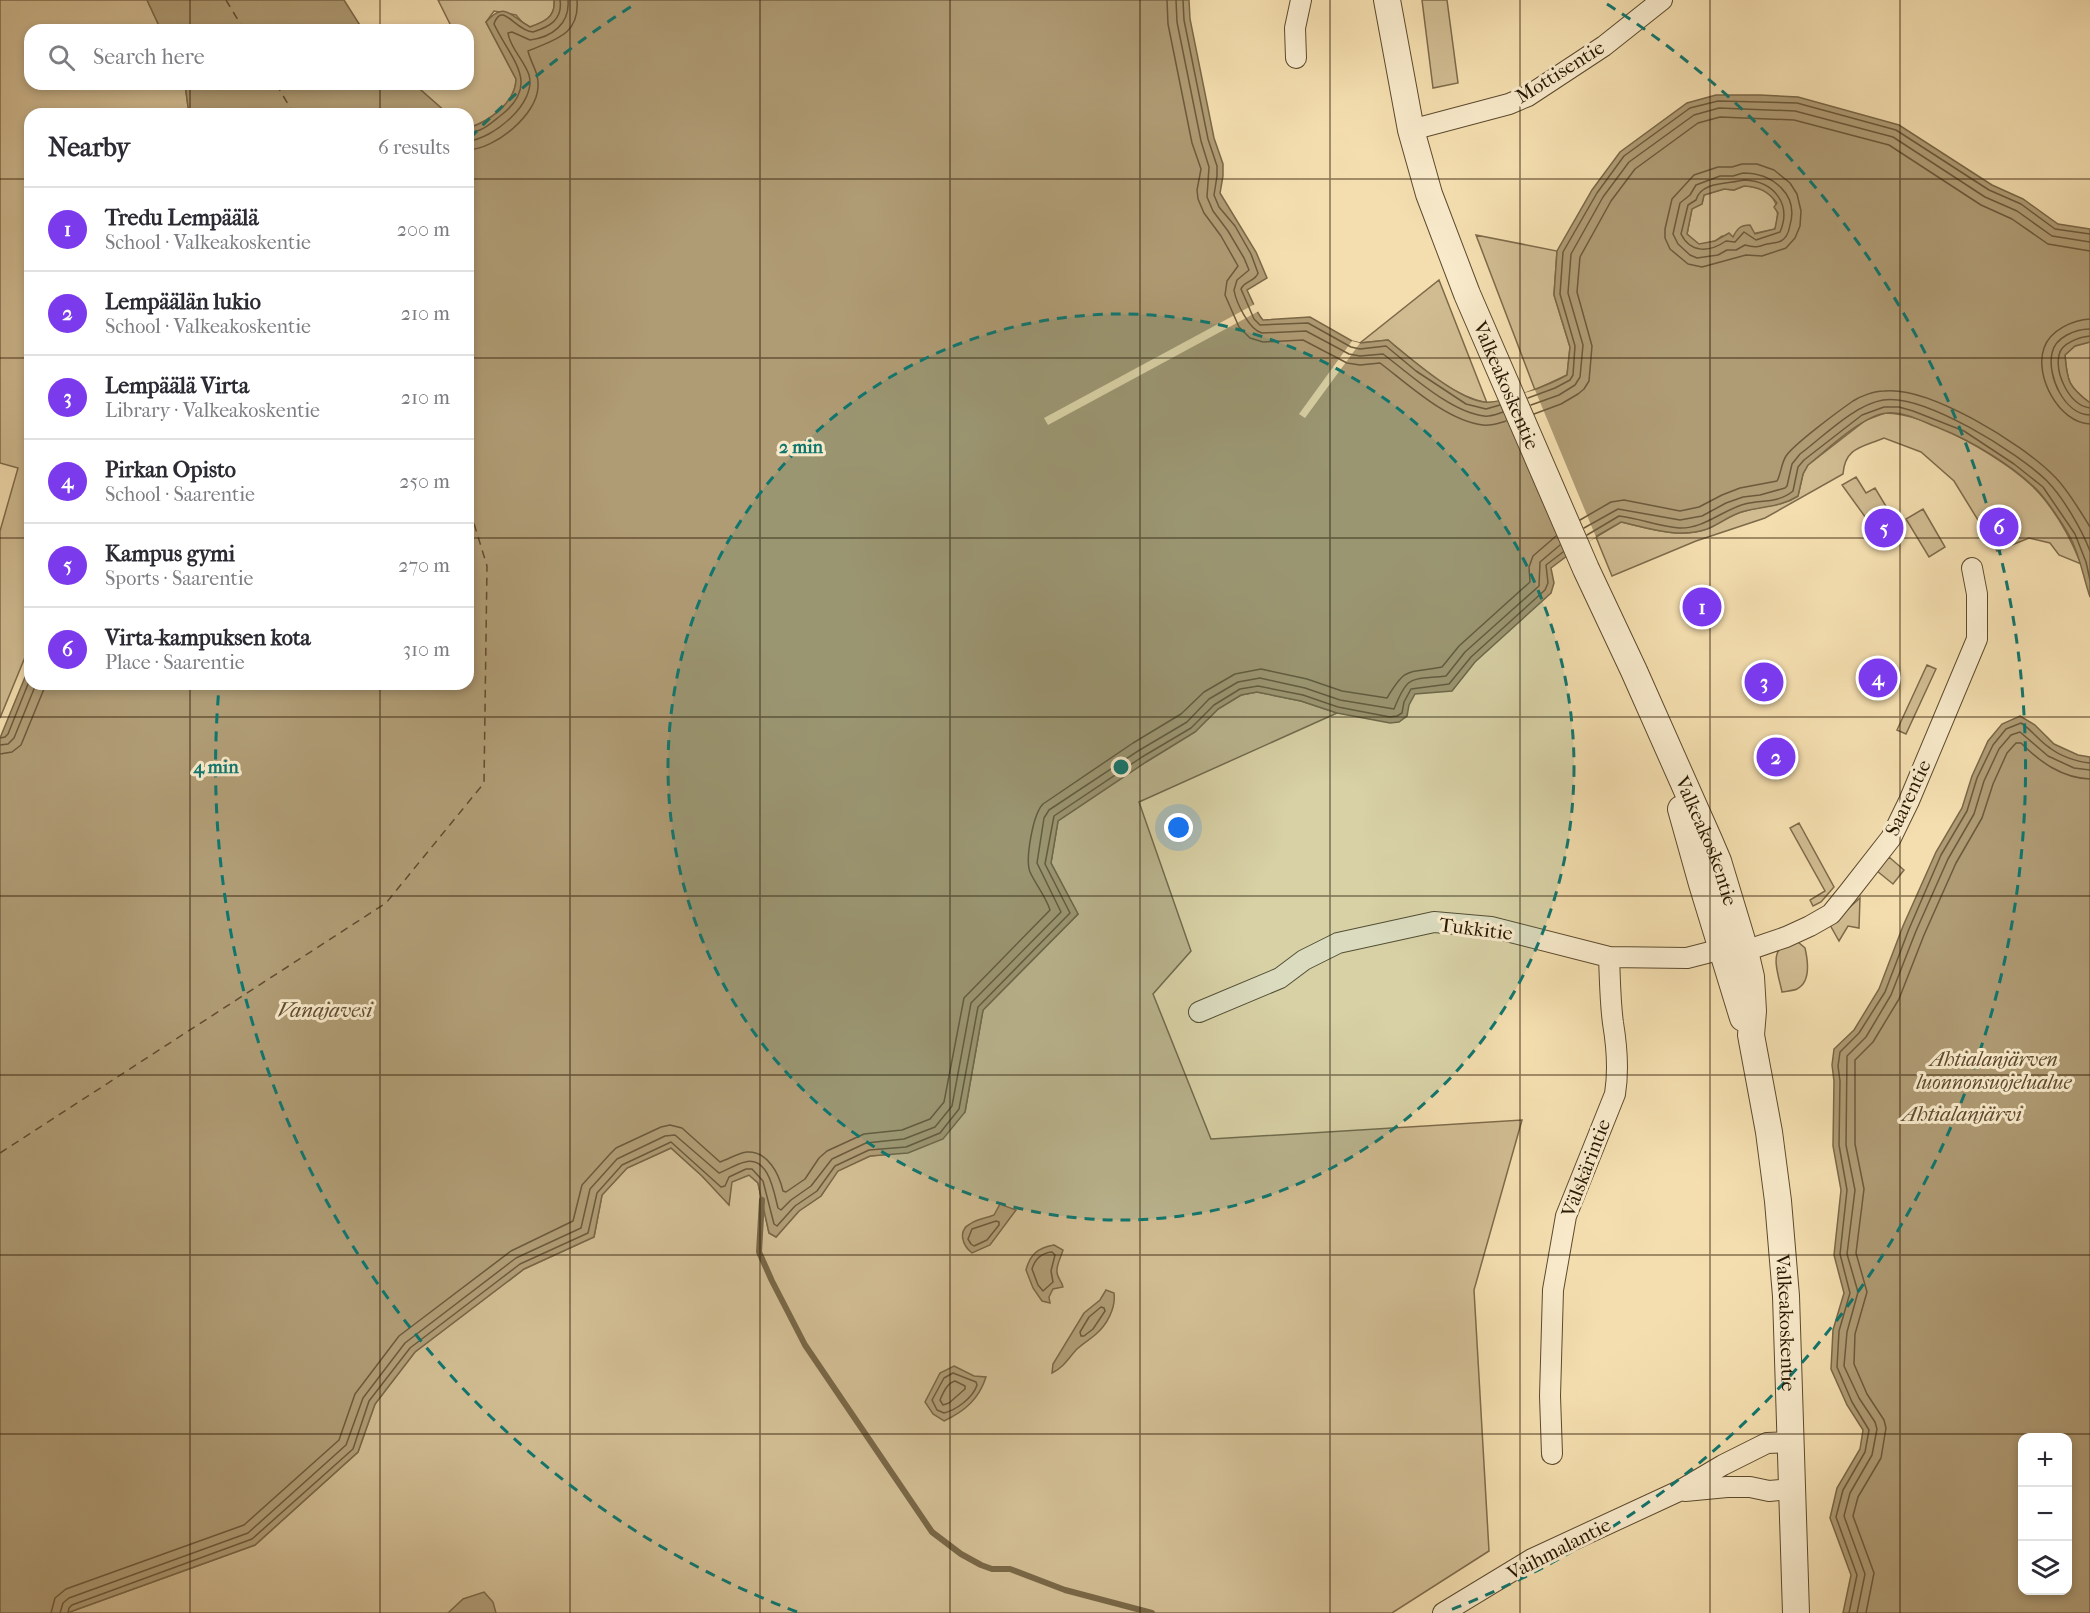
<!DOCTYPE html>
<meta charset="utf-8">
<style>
:root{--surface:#fff;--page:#f7f7f7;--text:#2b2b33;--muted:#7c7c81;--line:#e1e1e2;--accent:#7c3aed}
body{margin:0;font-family:"IM FELL French Canon",serif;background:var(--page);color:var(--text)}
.controls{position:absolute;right:18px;bottom:18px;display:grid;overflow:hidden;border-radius:12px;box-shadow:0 3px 9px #0003}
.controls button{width:54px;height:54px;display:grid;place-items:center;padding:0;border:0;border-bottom:2px solid var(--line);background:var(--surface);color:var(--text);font:30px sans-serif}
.you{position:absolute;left:1179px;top:828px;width:21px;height:21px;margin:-15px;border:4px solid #fff;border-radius:50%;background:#1a73e8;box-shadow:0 0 0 9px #1a73e833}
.badge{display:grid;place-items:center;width:39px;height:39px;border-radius:50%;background:var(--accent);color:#fff;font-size:20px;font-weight:700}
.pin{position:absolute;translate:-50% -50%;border:3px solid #fff;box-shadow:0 2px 6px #0006}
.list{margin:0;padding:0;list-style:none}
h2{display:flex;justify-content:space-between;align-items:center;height:78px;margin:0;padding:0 24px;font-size:26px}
h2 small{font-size:20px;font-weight:400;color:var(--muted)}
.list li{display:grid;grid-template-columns:39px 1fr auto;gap:18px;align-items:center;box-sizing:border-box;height:84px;padding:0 24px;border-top:2px solid var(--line)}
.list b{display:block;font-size:22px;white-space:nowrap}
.list p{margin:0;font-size:20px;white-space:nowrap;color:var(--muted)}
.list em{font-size:20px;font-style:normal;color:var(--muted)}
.icon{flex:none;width:33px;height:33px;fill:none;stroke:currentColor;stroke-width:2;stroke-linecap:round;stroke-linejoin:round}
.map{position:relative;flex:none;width:2090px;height:1613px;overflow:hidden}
.search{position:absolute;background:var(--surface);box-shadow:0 3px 9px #0003;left:24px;top:24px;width:450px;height:66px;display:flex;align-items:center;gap:15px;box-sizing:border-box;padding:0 21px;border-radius:18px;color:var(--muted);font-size:22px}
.panel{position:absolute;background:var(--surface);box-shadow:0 3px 9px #0003;left:24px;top:108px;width:450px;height:582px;border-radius:18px}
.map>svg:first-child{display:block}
.green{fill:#d1bc92;stroke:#7d6a4a;stroke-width:1.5}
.water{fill:#af9b74;stroke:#796746;stroke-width:1.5;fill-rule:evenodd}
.pier{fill:#f4deaf}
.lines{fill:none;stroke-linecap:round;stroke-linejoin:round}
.shore{stroke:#6c5a3b;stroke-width:1.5}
.stream{stroke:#796746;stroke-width:6}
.ferry{stroke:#5f4c30;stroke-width:1.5;stroke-dasharray:8 6;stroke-linecap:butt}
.minor-casing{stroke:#5c4a2d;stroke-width:22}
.tertiary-casing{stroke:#5c4a2d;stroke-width:28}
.minor{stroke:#f8eacb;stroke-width:20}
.tertiary{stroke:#f8eacb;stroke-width:26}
.grid{fill:none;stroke:#291802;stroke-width:1.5;stroke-opacity:0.55}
.ring{fill:none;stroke:#0f766e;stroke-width:3;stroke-dasharray:10 8}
.labels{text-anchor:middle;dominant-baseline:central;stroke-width:6;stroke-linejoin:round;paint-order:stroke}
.street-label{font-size:20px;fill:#291802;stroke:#f8eacb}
.park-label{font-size:20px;font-style:italic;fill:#5b492d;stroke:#f8eacb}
.water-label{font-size:21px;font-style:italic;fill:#5f4c30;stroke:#f8eacb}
.centre{fill:#0f766e;stroke:#f8eacb;stroke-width:3}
.ring-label{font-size:18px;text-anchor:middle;font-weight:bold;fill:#0f766e;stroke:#f8eacb;stroke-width:6;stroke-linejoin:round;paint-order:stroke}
</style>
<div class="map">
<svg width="2090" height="1613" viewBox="0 0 2090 1613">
<rect width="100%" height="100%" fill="#f4deaf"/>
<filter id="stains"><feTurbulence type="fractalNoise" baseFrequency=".00333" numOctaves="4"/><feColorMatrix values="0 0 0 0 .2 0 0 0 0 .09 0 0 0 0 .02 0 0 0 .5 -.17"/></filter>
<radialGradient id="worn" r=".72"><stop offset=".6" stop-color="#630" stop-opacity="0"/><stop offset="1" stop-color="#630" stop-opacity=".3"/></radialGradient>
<path class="green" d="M0,0H147L161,30H30V84H185L189,114H30V645L0,718V531L18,468L0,463Z
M438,0H554C556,17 544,22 530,27L522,22L516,15L494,11L486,22L516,79C516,102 489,122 468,128V114H448L414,84H468V30H453Z
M1422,0H1447L1458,83L1433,88Z
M1744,186C1771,187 1783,203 1775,229L1733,238L1722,236L1715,241L1699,245L1687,234L1692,208L1702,204L1704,195L1724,189L1734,190Z
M1476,235L1557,251L1554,295L1570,347L1567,375L1535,390Z
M1439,280L1487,403C1449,395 1417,364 1388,340L1360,343Z
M2090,342V403C2069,387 2067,382 2065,355L2075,346Z
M1885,413C1928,413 2010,461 2039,493C2057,513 2071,539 2081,564L2059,555L2050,543L2029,538L1997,551L1954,481L1921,452L1884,438C1863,447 1845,447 1843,474L1765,518L1696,541L1612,576L1596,537L1621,522C1648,528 1680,539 1707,529C1720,524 1731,514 1745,511C1764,505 1781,507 1798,496L1803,474L1808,465L1866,420Z
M1856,477L1866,493L1875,488L1887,508L1866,518L1842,485Z
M1923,509L1945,547L1929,557L1906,519Z
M1927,665L1936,669L1906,734L1897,730Z
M1257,692L1301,701L1337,713L1139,802L1191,951L1153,994L1211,1139L1522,1120L1474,1290L1489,1551L1392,1613H67L255,1545L358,1452L375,1404L415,1352L524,1269L594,1237L602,1195L627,1168L671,1148L702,1176L729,1204L731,1182L749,1175L758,1183L769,1233L776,1237L799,1211L821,1196L837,1171L870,1156L908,1152L965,1112L983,1010L1078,914L1051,863L1058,821L1146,762L1195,732L1218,709L1241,695Z
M1799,823L1834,887L1821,902L1813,906L1810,900L1825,891L1790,828Z
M1889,857L1904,870L1893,884L1877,871Z
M1860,898L1859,928L1848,926L1839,941L1830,925Z
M1798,942L1805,948C1808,961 1811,982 1797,989C1793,991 1786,991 1782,992C1780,981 1771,957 1780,949C1784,945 1793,944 1798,942Z"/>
<path class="water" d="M147,0H344L363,30H161Z
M554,0H1189L1190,19L1214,138L1223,164V176L1220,193L1256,252L1267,278L1247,290C1251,298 1257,314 1263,320L1310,317L1352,341L1360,343L1388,340C1410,358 1457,399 1484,402C1502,404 1551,384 1567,375L1570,347L1554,295L1557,251L1592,190L1620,152L1687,103L1716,95H1760L1798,97L1899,125L1992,185L2023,199L2058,224L2090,229V342L2075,346L2065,355C2067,382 2069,387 2090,403V597C2083,577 2080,555 2070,537C2063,524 2048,502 2039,492C2014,466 1972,441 1939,428C1923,422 1905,411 1887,413C1863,415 1827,450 1808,465L1803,474L1798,496C1781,507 1764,506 1745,511C1731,514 1720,524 1707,529C1679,539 1648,528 1621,522L1583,544L1551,568L1554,583L1551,593L1475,662L1452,691L1415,694L1409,705L1407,716L1399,722L1390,723L1337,713L1301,701L1257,692L1241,695L1218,709L1195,732L1146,762L1058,821L1051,863L1078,914L983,1010L965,1112L943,1139L908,1153L870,1156L838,1171L821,1196L799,1211L776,1237L769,1233L758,1183L749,1175L732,1182L729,1205L702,1176L671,1148L627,1168L602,1195L594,1237L524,1269L415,1352L375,1404L358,1452L255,1545L67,1613H0V738L30,665V684H468V128C489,122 516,102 516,79L486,22C505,0 511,17 530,27C544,22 556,17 554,0ZM1744,186C1759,187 1768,191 1777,203L1774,207L1778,213L1775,229L1755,234L1750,225C1740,225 1737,229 1733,237L1729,233L1715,241L1699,244L1687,234L1692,209L1702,204L1704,195L1724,189L1734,190Z
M185,84H414L448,114H189Z
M2020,716L2035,725L2054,744L2078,755L2090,757V1613H1843L1851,1575L1830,1518L1837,1488L1860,1449L1863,1430L1847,1405L1831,1369L1833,1330L1844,1293L1834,1255L1841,1190L1833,1146L1834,1081L1832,1065L1834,1049L1854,1030L1879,989L1903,926L1936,852L1962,808L1972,776L1988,741L2002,724ZM2022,1438H2068V1590H2022Z
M1000,1204L1016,1210L990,1245L972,1253C963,1246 957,1231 970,1224C977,1219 987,1218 994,1215Z
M1054,1245L1063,1250C1061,1257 1056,1266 1057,1272C1057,1278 1062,1281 1063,1287L1053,1289L1049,1297L1050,1303L1042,1301L1033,1288L1026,1270C1030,1254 1038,1248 1054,1245Z
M1106,1290L1114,1293C1116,1308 1107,1325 1095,1335C1089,1340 1082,1344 1076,1350C1068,1359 1064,1367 1052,1373L1053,1364L1084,1313L1100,1300Z
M954,1366L974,1376L986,1377C979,1399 965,1411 944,1421L933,1414L925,1402L940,1373Z
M484,1592L493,1602L496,1613H448L463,1599Z"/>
<path class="pier" d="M1255,304L1259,311L1048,425L1044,418Z
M1352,341L1360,343L1305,418L1299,414Z
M1535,390L1596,537L1568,555L1498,400Z"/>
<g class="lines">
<path class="shore" d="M1167,0L1168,24L1192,143L1201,169L1197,190L1198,199L1204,213L1221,236L1238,266L1227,281L1225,295L1239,327L1250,338L1263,342L1303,340L1347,363L1360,365L1380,363C1409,385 1447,421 1483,425C1491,426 1499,423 1506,421
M1176,0L1177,22L1201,141L1209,167L1207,197L1213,211L1228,231L1244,258L1249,270L1237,280L1234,290C1236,302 1249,330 1262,333L1306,331L1349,354L1360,356L1383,354C1410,374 1450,412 1484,416C1490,417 1497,414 1503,412
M1183,0L1184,20L1208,139L1217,166V176L1214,195L1219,207L1235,226L1251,254L1258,273C1256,281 1244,281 1241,289L1254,319L1260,325L1308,323L1351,347L1360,349L1386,346L1416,371L1466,404L1486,409L1500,405
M468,133C482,132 490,124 500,116C542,84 511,60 494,24C502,0 515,31 533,32C549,27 563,20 560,0
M468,141C493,139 537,103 529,75C524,60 510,48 508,33L512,32L530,40C552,37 570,24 568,0
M468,150C495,149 537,115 538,87C539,72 531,64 528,51C553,40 580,36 577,0
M1742,164H1757L1774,170L1790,183L1797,194L1801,211L1800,226L1795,238L1786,248L1762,256L1746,255L1702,267L1688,264L1670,249L1665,238V229L1672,199L1694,175L1718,167H1732Z
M1743,173C1772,173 1799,194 1790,225C1789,231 1787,238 1781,241C1777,243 1772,243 1767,244C1758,247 1755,248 1745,245L1736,250H1727L1718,255L1697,258L1690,255L1678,244L1673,234L1680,203L1690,195L1696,185L1720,176H1733Z
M1744,180C1774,181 1792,204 1780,232L1756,240L1744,232L1735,242L1726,241C1710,252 1691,254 1681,234L1688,205L1696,200C1701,181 1729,184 1744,180Z
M2090,319C2073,320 2050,330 2044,348C2034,376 2059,423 2090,424
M2090,329C2076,329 2055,337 2052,353C2047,376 2064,414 2090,415
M2090,336C2080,337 2061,343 2059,355C2055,374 2069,405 2090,408
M1528,398L1555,388L1570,380L1573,375L1575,346L1560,294L1563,252L1597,193L1624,156L1690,108L1718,101L1797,103L1896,130L1989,190L2021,204L2055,229L2090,234
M1531,405L1559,395L1575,385L1580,377L1583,345L1568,293L1571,254L1603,197L1629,162L1694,115L1719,108L1795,111L1893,137L1985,197L2017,211L2052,236L2090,242
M1534,414L1561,404L1578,394L1584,389L1589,381L1592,346L1577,292L1580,257L1611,201L1635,169L1698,123L1720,117L1794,120L1889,145L1981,205L2012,219L2048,244L2090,251
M1580,520L1611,502L1624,500L1680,511L1699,507L1722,495L1740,488L1777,481C1781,474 1781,464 1786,456C1794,444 1840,410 1853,401C1861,396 1874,391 1884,391C1929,386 2021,443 2053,475C2067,488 2080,511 2090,527
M1584,528L1618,509L1680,520L1702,516L1726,503L1743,497L1760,495L1785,488L1787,486L1792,464L1800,454C1824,436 1854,405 1883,400C1923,393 2019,453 2047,481C2063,497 2082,530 2090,551
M1587,535L1619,516C1639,518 1659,527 1679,528C1704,529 1722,510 1745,504C1761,500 1779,503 1793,491L1798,467L1804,460L1862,415L1884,407H1899L1913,411L1964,431L2014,464L2043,487L2075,534L2086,562L2090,580
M0,738L5,737L8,734L30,679
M0,745L8,744L14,738L36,684
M0,754L12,752L21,745L46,684
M996,1221L999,1222V1225L987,1240L974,1246L971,1244L968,1239L972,1229Z
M1052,1252L1055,1255L1051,1271L1053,1282L1043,1291L1038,1285L1032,1269C1035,1259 1041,1253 1052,1252Z
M1101,1307L1104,1308L1105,1311L1093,1329L1084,1336H1081L1080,1332L1089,1317Z
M953,1373L976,1382L977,1385C973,1398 956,1410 944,1413L937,1410L932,1400L944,1378Z
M955,1381L965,1386V1389L949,1403L943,1405L940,1400C943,1393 947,1383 955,1381Z
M51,1613L55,1598L66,1589L244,1525L339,1440L355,1394L399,1336L511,1251L573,1221L582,1185L610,1154L616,1148L661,1127L670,1125L682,1128L720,1162C729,1159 738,1153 747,1152C768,1151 779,1174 783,1191L786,1192L805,1179L819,1158L827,1151L864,1134L902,1130L930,1119L944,1102L964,998L1050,910C1046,897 1036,885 1030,872C1025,859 1033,814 1043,804L1133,743L1181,714L1204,692L1235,674L1261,669L1307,679L1342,691L1387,698C1407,665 1407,674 1442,667L1459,646L1530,582L1529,567L1533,556L1556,536
M60,1613L63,1603L69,1598L248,1533L346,1445L363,1398L405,1343L516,1258L581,1228L590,1189L617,1159L665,1136L675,1135L719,1173C727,1170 736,1164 745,1162C769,1156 774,1193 778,1208L781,1210L791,1200L811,1186L832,1159L866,1143L904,1139L935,1127L952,1106L971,1003L1061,912L1037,863L1044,818L1049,810L1138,751L1187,722L1209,699L1238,682L1260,678L1305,688L1340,700L1394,709C1408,674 1410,680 1446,676L1465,652L1539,586L1540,562L1560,545
M68,1613L69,1608L72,1605L252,1539L353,1449L369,1401L410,1348L520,1264L588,1233L597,1193L622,1165L671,1142L721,1187L725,1186L729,1177L746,1169H752L763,1181L774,1224L777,1226L795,1206L817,1191L835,1166L869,1150L906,1147L940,1133L959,1109L978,1007L1070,913L1045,864L1054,816L1142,757L1191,728L1214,705L1240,689L1258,686L1303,695L1338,707L1390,717L1397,716L1402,713L1404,702L1411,689L1449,684L1471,657L1545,590L1548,583L1546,565L1563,552
M1849,1613L1857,1575L1836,1517L1843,1490L1865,1452L1869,1430L1852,1402L1837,1367L1839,1331L1850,1293L1840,1254L1847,1190L1839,1145L1840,1081L1838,1066L1840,1052L1859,1033L1885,992L1909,929L1941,855L1967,811L1977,778L1993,745L2006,729L2021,723C2032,730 2039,741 2050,748C2060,756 2077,762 2090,763
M1857,1613L1865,1574L1844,1516L1850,1493L1872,1455L1877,1429L1875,1422L1859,1398L1844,1366L1847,1332L1858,1292L1847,1254L1855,1190L1846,1145L1847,1056L1866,1037L1891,995L1916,931L1948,859L1974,814L1984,781L1999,749L2011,735L2020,732L2048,756L2074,768L2090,770
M1866,1613L1874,1573L1853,1516L1858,1497L1881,1458L1886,1428L1884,1420L1867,1394L1854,1364L1855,1334L1867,1292L1856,1253L1864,1189L1855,1144V1060L1873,1042L1899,999L1924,935L1956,863L1982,818L1993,784L2007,753L2016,743H2021C2040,762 2062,778 2090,779"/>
<path class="stream" d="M762,1200L759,1252L772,1281L805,1345L932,1532L961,1554L981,1565L992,1569H1010L1065,1590L1152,1613"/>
<path class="ferry" d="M226,0L244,30
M276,84L294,114
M0,1153L386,903L484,783L487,566L468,504"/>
<g class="minor-casing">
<path id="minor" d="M1296,58L1295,28L1301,0
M1411,130L1509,104L1528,96L1604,46L1662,0
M1199,1012L1280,978L1304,960L1338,943L1434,922L1491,927L1609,957L1687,958L1722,949L1745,951L1786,937L1810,926L1831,914L1848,893L1891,838L1909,801L1977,639V594L1972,568
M1552,1454L1550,1396L1553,1290L1566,1216L1615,1094C1619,1069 1617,1047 1613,1023C1610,1001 1610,979 1609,957
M1685,1491L1727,1487H1750L1769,1491L1792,1489
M1443,1613L1532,1559L1679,1491L1723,1465L1767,1443L1791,1442"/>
</g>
<g class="tertiary-casing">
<g id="tertiary">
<path id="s1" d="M1387,0L1411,130L1429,194L1467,294L1586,569L1634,671L1709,840L1718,861L1744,947L1751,977L1753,1011L1751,1035L1769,1132L1778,1201L1786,1296L1796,1613"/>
<path d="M1681,809L1702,884L1743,1018"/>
</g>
</g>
<use href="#minor" class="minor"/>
<use href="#tertiary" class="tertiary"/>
</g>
<path class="grid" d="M190,0V30M380,0V30M570,0V1613M760,0V1613M950,0V1613M1140,0V1613M1330,0V1613M1520,0V1613M1710,0V1613M1900,0V1613M190,84V114M380,84V114M0,179H30M468,179H2090M0,358H30M468,358H2090M0,538H30M468,538H2090M190,684V1613M380,684V1613M0,717H2090M0,896H2090M0,1075H2090M0,1255H2090M0,1434H2090"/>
<circle cx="1121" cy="767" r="453" fill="#0f766e" fill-opacity=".12"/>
<g class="ring">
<circle cx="1121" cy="767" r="453"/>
<path d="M797 1612A905 905 0 0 1 219 688M470 138A905 905 0 0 1 635 4M1607 4A905 905 0 0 1 1445 1612"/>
</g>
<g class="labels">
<g class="street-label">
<text transform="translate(1560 72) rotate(-32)">Mottisentie</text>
<text stroke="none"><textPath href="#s1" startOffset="405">Valkeakoskentie</textPath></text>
<text transform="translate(1908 798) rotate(-65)">Saarentie</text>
<text stroke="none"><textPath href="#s1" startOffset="903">Valkeakoskentie</textPath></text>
<text transform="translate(1476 929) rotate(7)">Tukkitie</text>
<text transform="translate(1586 1168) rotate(-69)">Välskärintie</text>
<text stroke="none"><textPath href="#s1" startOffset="1395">Valkeakoskentie</textPath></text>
<text transform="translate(1559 1549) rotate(-27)">Vaihmalantie</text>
</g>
<g class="park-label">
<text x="1994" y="1059">Ahtialanjärven<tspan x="1994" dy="23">luonnonsuojelualue</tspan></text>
</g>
<g class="water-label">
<text x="325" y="1010">Vanajavesi</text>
<text x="1962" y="1114">Ahtialanjärvi</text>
</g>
</g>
<circle cx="1121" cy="767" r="9" class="centre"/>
<g class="ring-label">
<text x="801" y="453">2 min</text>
<text x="216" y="773">4 min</text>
</g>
<rect width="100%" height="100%" filter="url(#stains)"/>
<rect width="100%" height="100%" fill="url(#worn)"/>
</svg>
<div class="controls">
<button>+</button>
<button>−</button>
<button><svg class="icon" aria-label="layers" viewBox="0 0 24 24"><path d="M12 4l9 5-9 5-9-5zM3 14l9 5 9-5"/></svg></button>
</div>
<div class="you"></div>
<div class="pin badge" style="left:1702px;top:607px">1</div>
<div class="pin badge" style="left:1776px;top:757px">2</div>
<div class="pin badge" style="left:1764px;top:682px">3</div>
<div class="pin badge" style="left:1878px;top:678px">4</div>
<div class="pin badge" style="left:1884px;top:528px">5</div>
<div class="pin badge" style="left:1999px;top:527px">6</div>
<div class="search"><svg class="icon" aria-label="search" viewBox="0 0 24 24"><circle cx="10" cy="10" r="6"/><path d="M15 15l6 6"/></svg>Search here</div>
<section class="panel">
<h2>Nearby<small>6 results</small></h2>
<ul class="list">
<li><span class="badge">1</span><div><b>Tredu Lempäälä</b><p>School · Valkeakoskentie</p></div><em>200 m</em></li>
<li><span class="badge">2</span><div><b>Lempäälän lukio</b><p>School · Valkeakoskentie</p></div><em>210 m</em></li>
<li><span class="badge">3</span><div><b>Lempäälä Virta</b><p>Library · Valkeakoskentie</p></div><em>210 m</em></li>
<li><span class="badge">4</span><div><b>Pirkan Opisto</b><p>School · Saarentie</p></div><em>250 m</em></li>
<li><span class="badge">5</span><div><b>Kampus gymi</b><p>Sports · Saarentie</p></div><em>270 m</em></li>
<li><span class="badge">6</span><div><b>Virta-kampuksen kota</b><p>Place · Saarentie</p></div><em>310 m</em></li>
</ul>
</section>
</div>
